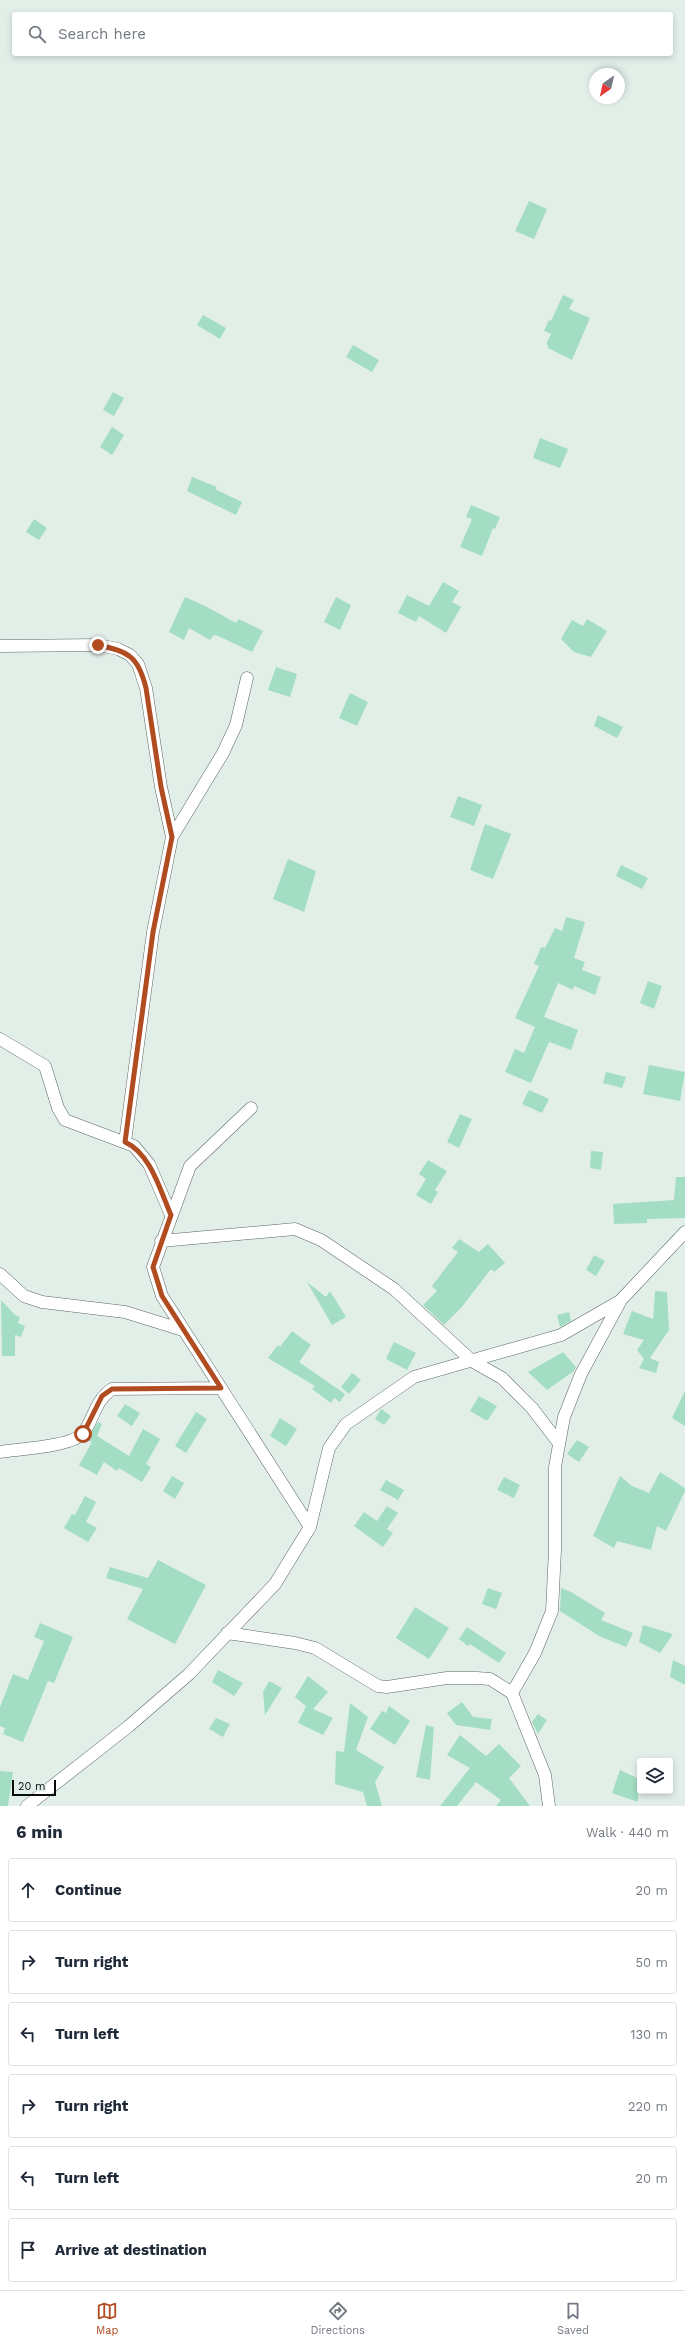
<!DOCTYPE html>
<meta charset="utf-8">
<style>
:root{--surface:#fff;--page:#f2f2f3;--text:#1f2937;--muted:#747a83;--line:#e0e1e3;--accent:#b14b20}
body{margin:0;font-family:"Work Sans",sans-serif;background:var(--page);color:var(--text)}
.controls{position:absolute;right:12px;bottom:12px;display:grid;overflow:hidden;border-radius:4px;box-shadow:0 2px 6px #0003}
.controls button{width:36px;height:36px;display:grid;place-items:center;padding:0;border:0;border-bottom:1px solid var(--line);background:var(--surface);color:var(--text);font:20px sans-serif}
.compass{position:absolute;left:589px;top:68px;width:36px;height:36px;border-radius:50%;background:var(--surface);box-shadow:0 2px 6px #0003;rotate:214deg}
.scale{position:absolute;left:12px;bottom:10px;width:44px;box-sizing:border-box;padding-left:4px;border:2px solid #090d0b;border-top:0;font-size:11px;line-height:14px;white-space:nowrap;color:#090d0b;-webkit-text-stroke:3px #e2efe9;paint-order:stroke}
.stop{position:absolute;width:12px;height:12px;margin:-9px;border:3px solid #b14b20;border-radius:50%;background:#fff}
.stop.end{background:#b14b20;border-color:#fff;box-shadow:0 1px 4px #0008}
.list{margin:0;padding:0;list-style:none}
h2{display:flex;justify-content:space-between;align-items:center;height:52px;margin:0;padding:0 16px;font-size:17px}
h2 small{font-size:13px;font-weight:400;color:var(--muted)}
.list li{display:grid;grid-template-columns:26px 1fr auto;gap:12px;align-items:center;box-sizing:border-box;height:64px;margin:0 8px 8px;padding:0 8px;border:1px solid var(--line);border-radius:4px}
.list b{display:block;font-size:15px;white-space:nowrap}
.list em{font-size:13px;font-style:normal;color:var(--muted)}
.icon{flex:none;width:22px;height:22px;fill:none;stroke:currentColor;stroke-width:2;stroke-linecap:round;stroke-linejoin:round}
.map{position:relative;flex:none;width:685px;height:1806px;overflow:hidden}
.search{position:absolute;background:var(--surface);box-shadow:0 2px 6px #0003;left:12px;right:12px;top:12px;height:44px;display:flex;align-items:center;gap:10px;box-sizing:border-box;padding:0 14px;border-radius:4px;color:var(--muted);font-size:15px}
.sheet{height:484px;background:var(--surface)}
nav{display:flex;justify-content:space-around;align-items:center;box-sizing:border-box;height:56px;border-top:1px solid var(--line);background:var(--surface);font-size:11px;color:var(--muted)}
nav a{display:grid;justify-items:center;gap:2px}
nav .on{color:var(--accent)}
.map>svg:first-child{display:block}
.building{fill:#a3ddc4}
.lines{fill:none;stroke-linecap:round;stroke-linejoin:round}
.street-casing{stroke:#5b6661;stroke-width:13}
.street{stroke:#fff;stroke-width:12}
.route{stroke:#b14b20;stroke-width:5}
</style>
<div class="map">
<svg width="685" height="1806" viewBox="0 0 685 1806">
<rect width="100%" height="100%" fill="#e2efe9"/>
<path class="building" d="M529,201L547,209L534,239L515,231Z
M563,295L574,300L569,309L590,318L572,360L548,348L547,342L551,334L544,331L549,320L551,321Z
M203,315L226,328L220,339L197,325Z
M353,345L379,360L372,372L346,357Z
M113,392L124,398L114,416L103,410Z
M112,427L124,435L112,455L100,447Z
M540,438L568,449L560,468L533,458Z
M192,477L217,487L215,489L242,502L236,515L187,491Z
M471,505L500,517L495,529L493,528L482,556L460,547L472,519L466,517Z
M34,519L47,528L39,540L26,532Z
M443,582L459,591L452,602L461,607L446,633L419,616L416,622L398,613L407,595L429,606Z
M185,597L207,607L236,623L239,619L263,631L252,652L218,636L214,635L210,640L189,628L184,640L169,632Z
M336,597L351,605L340,630L324,622Z
M587,619L607,631L591,657L574,652L561,639L572,620L583,626Z
M276,667L297,674L290,697L268,690Z
M350,693L368,702L357,726L339,718Z
M598,715L623,727L617,738L594,726Z
M458,796L482,805L474,826L450,817Z
M485,824L511,834L493,879L470,870Z
M288,859L316,871L304,912L273,899Z
M621,865L648,878L642,889L616,876Z
M566,917L585,922L574,958L585,962L582,970L601,977L595,995L574,986L573,990L558,983L544,1017L578,1030L571,1050L549,1042L531,1083L505,1072L515,1049L524,1053L535,1027L515,1018L539,966L534,964L541,947L545,948L555,928L562,931Z
M648,981L662,986L654,1009L640,1003Z
M649,1065L685,1072L680,1101L643,1094Z
M606,1072L626,1077L622,1088L603,1083Z
M529,1090L549,1099L542,1113L522,1104Z
M460,1114L472,1119L459,1148L447,1142Z
M591,1151L603,1152L601,1170L590,1168Z
M428,1160L447,1171L435,1190L438,1192L431,1204L416,1195L426,1179L419,1174Z
M676,1177H685V1218L647,1219V1223L614,1224L613,1204L674,1200Z
M459,1239L479,1252L488,1244L505,1263L494,1272L491,1269L461,1308L444,1325L423,1305L437,1291L432,1286L458,1252L452,1248Z
M594,1255L605,1261L596,1276L586,1270Z
M307,1282L326,1297L330,1291L346,1317L332,1325Z
M655,1291L667,1292L669,1330L650,1358L659,1362L656,1373L639,1368L644,1359L637,1350L644,1340L623,1334L632,1311L653,1319Z
M1,1300L15,1315L20,1317L18,1323L25,1326L21,1337L15,1335V1356H2Z
M569,1312L571,1321L560,1327L557,1315Z
M292,1331L311,1345L299,1362L345,1394L340,1402L334,1398L331,1403L312,1389L315,1386L268,1358L278,1345L280,1347Z
M394,1342L416,1353L407,1370L386,1359Z
M563,1352L576,1367L574,1371L547,1390L528,1372Z
M352,1373L361,1380L349,1394L341,1387Z
M685,1391V1426L672,1418Z
M479,1396L497,1406L487,1421L470,1411Z
M125,1404L140,1413L132,1426L117,1416Z
M381,1409L391,1416L384,1425L375,1419Z
M196,1412L207,1419L186,1453L175,1446Z
M280,1418L297,1429L286,1446L270,1436Z
M98,1422L102,1424L97,1436L129,1456L143,1429L160,1439L146,1464L151,1467L142,1482L119,1468L117,1471L104,1462L97,1475L79,1465L92,1442L86,1440Z
M577,1440L589,1447L579,1462L567,1454Z
M660,1472L685,1488V1491L666,1531L657,1526L651,1550L617,1541L614,1548L593,1536L620,1476L632,1486L649,1493Z
M172,1476L184,1483L175,1499L163,1491Z
M504,1477L520,1485L514,1498L497,1490Z
M386,1480L404,1490L398,1500L380,1490Z
M85,1496L96,1502L86,1522L97,1528L88,1542L64,1528L72,1514L75,1515Z
M387,1506L398,1513L387,1529L393,1533L383,1547L354,1526L364,1512L377,1521Z
M158,1560L206,1585L175,1644L127,1619L143,1589L106,1578L110,1567L148,1578Z
M488,1588L502,1593L496,1609L482,1604Z
M561,1588L571,1592L605,1613L601,1620L633,1633L626,1647L599,1636L560,1611Z
M415,1607L449,1628L429,1659L396,1638Z
M40,1623L73,1637L54,1683L48,1681L23,1742L3,1734L5,1728L0,1726V1707L13,1674L28,1680L44,1641L34,1637Z
M643,1625L673,1634L660,1653L639,1642Z
M467,1627L506,1653L499,1663L470,1644L468,1646L459,1639Z
M673,1660L685,1666V1685L670,1677Z
M218,1670L243,1683L234,1696L212,1682Z
M308,1676L328,1692L313,1709L333,1718L323,1735L298,1723L306,1706L295,1697Z
M269,1681L282,1688L265,1715L263,1692Z
M462,1702L473,1717L492,1719L490,1730L456,1725L447,1713Z
M350,1703L368,1717L356,1750L384,1767L375,1782L382,1806H367L363,1792L335,1784L336,1751L344,1752Z
M389,1706L410,1721L395,1745L370,1729L382,1711L386,1713Z
M538,1714L547,1720L538,1734L532,1722Z
M216,1718L230,1724L223,1737L209,1729Z
M426,1725L434,1727L430,1780L416,1777Z
M460,1735L486,1756L499,1744L521,1766L509,1778L530,1806H496L501,1800L476,1782L457,1806H440L470,1768L447,1755Z
M620,1770L639,1779L638,1802L612,1793Z
M0,1771L13,1772L8,1806H0Z"/>
<g class="lines">
<g class="street-casing">
<path id="street" d="M0,646L98,645L118,649L130,655L138,664L146,688L161,787L172,837
M0,1039L45,1066L58,1108L65,1120L134,1146L149,1164L171,1215
M251,1108L190,1166L153,1267L162,1296L310,1527
M125,1142L153,932L172,837L223,753L236,725L247,678
M161,1241L295,1229L321,1240L394,1289L472,1361L502,1378L532,1408L558,1442
M0,1274L24,1296L42,1302L125,1312L183,1330
M0,1452C18,1449 74,1447 84,1432C95,1416 95,1401 112,1389L221,1388
M227,1633L295,1643L315,1648L378,1686L387,1687L447,1678H477L490,1679L512,1693L545,1775L549,1806
M512,1693L535,1653L552,1611L555,1550V1467L564,1417L581,1374L620,1302
M27,1806L129,1726L189,1674L275,1584L310,1527L329,1448L346,1424L414,1377L561,1335L620,1301L685,1232"/>
</g>
<use href="#street" class="street"/>
</g>
<g class="lines">
<path class="route" d="M83,1434L102,1396L112,1389L221,1388L162,1296L153,1267L171,1215C160,1190 151,1154 125,1142L153,932L172,837L161,787L146,688C138,656 129,652 98,645"/>
</g>
</svg>
<div class="controls">
<button><svg class="icon" aria-label="layers" viewBox="0 0 24 24"><path d="M12 4l9 5-9 5-9-5zM3 14l9 5 9-5"/></svg></button>
</div>
<svg class="compass" viewBox="-18 -18 36 36"><path d="M0-13l5 13h-10z" fill="#e53935"/><path d="M0 13l5-13h-10z" fill="#747a83"/></svg>
<div class="scale">20 m</div>
<div class="stop" style="left:83px;top:1434px"></div>
<div class="stop end" style="left:98px;top:645px"></div>
<div class="search"><svg class="icon" aria-label="search" viewBox="0 0 24 24"><circle cx="10" cy="10" r="6"/><path d="M15 15l6 6"/></svg>Search here</div>
</div>
<section class="sheet">
<h2>6 min<small>Walk · 440 m</small></h2>
<ul class="list">
<li><svg class="icon" aria-label="ahead" viewBox="0 0 24 24"><path d="M12 20V5M6 11l6-6 6 6"/></svg><div><b>Continue</b></div><em>20 m</em></li>
<li><svg class="icon" aria-label="right" viewBox="0 0 24 24"><path d="M7 20v-9h11M14 6l5 5-5 5"/></svg><div><b>Turn right</b></div><em>50 m</em></li>
<li><svg class="icon" aria-label="left" viewBox="0 0 24 24"><path d="M17 20v-9H6M10 6l-5 5 5 5"/></svg><div><b>Turn left</b></div><em>130 m</em></li>
<li><svg class="icon" aria-label="right" viewBox="0 0 24 24"><path d="M7 20v-9h11M14 6l5 5-5 5"/></svg><div><b>Turn right</b></div><em>220 m</em></li>
<li><svg class="icon" aria-label="left" viewBox="0 0 24 24"><path d="M17 20v-9H6M10 6l-5 5 5 5"/></svg><div><b>Turn left</b></div><em>20 m</em></li>
<li><svg class="icon" aria-label="arrive" viewBox="0 0 24 24"><path d="M6 21V4h12l-3 4 3 4H6"/></svg><div><b>Arrive at destination</b></div></li>
</ul>
</section>
<nav>
<a class="on"><svg class="icon" aria-label="map" viewBox="0 0 24 24"><path d="M3 6l6-2 6 2 6-2v14l-6 2-6-2-6 2zM9 4v14M15 6v14"/></svg>Map</a>
<a><svg class="icon" aria-label="directions" viewBox="0 0 24 24"><path d="M12 3l9 9-9 9-9-9zM9 14v-3h6M13 9l2 2-2 2"/></svg>Directions</a>
<a><svg class="icon" aria-label="saved" viewBox="0 0 24 24"><path d="M7 4h10v16l-5-4-5 4z"/></svg>Saved</a>
</nav>
